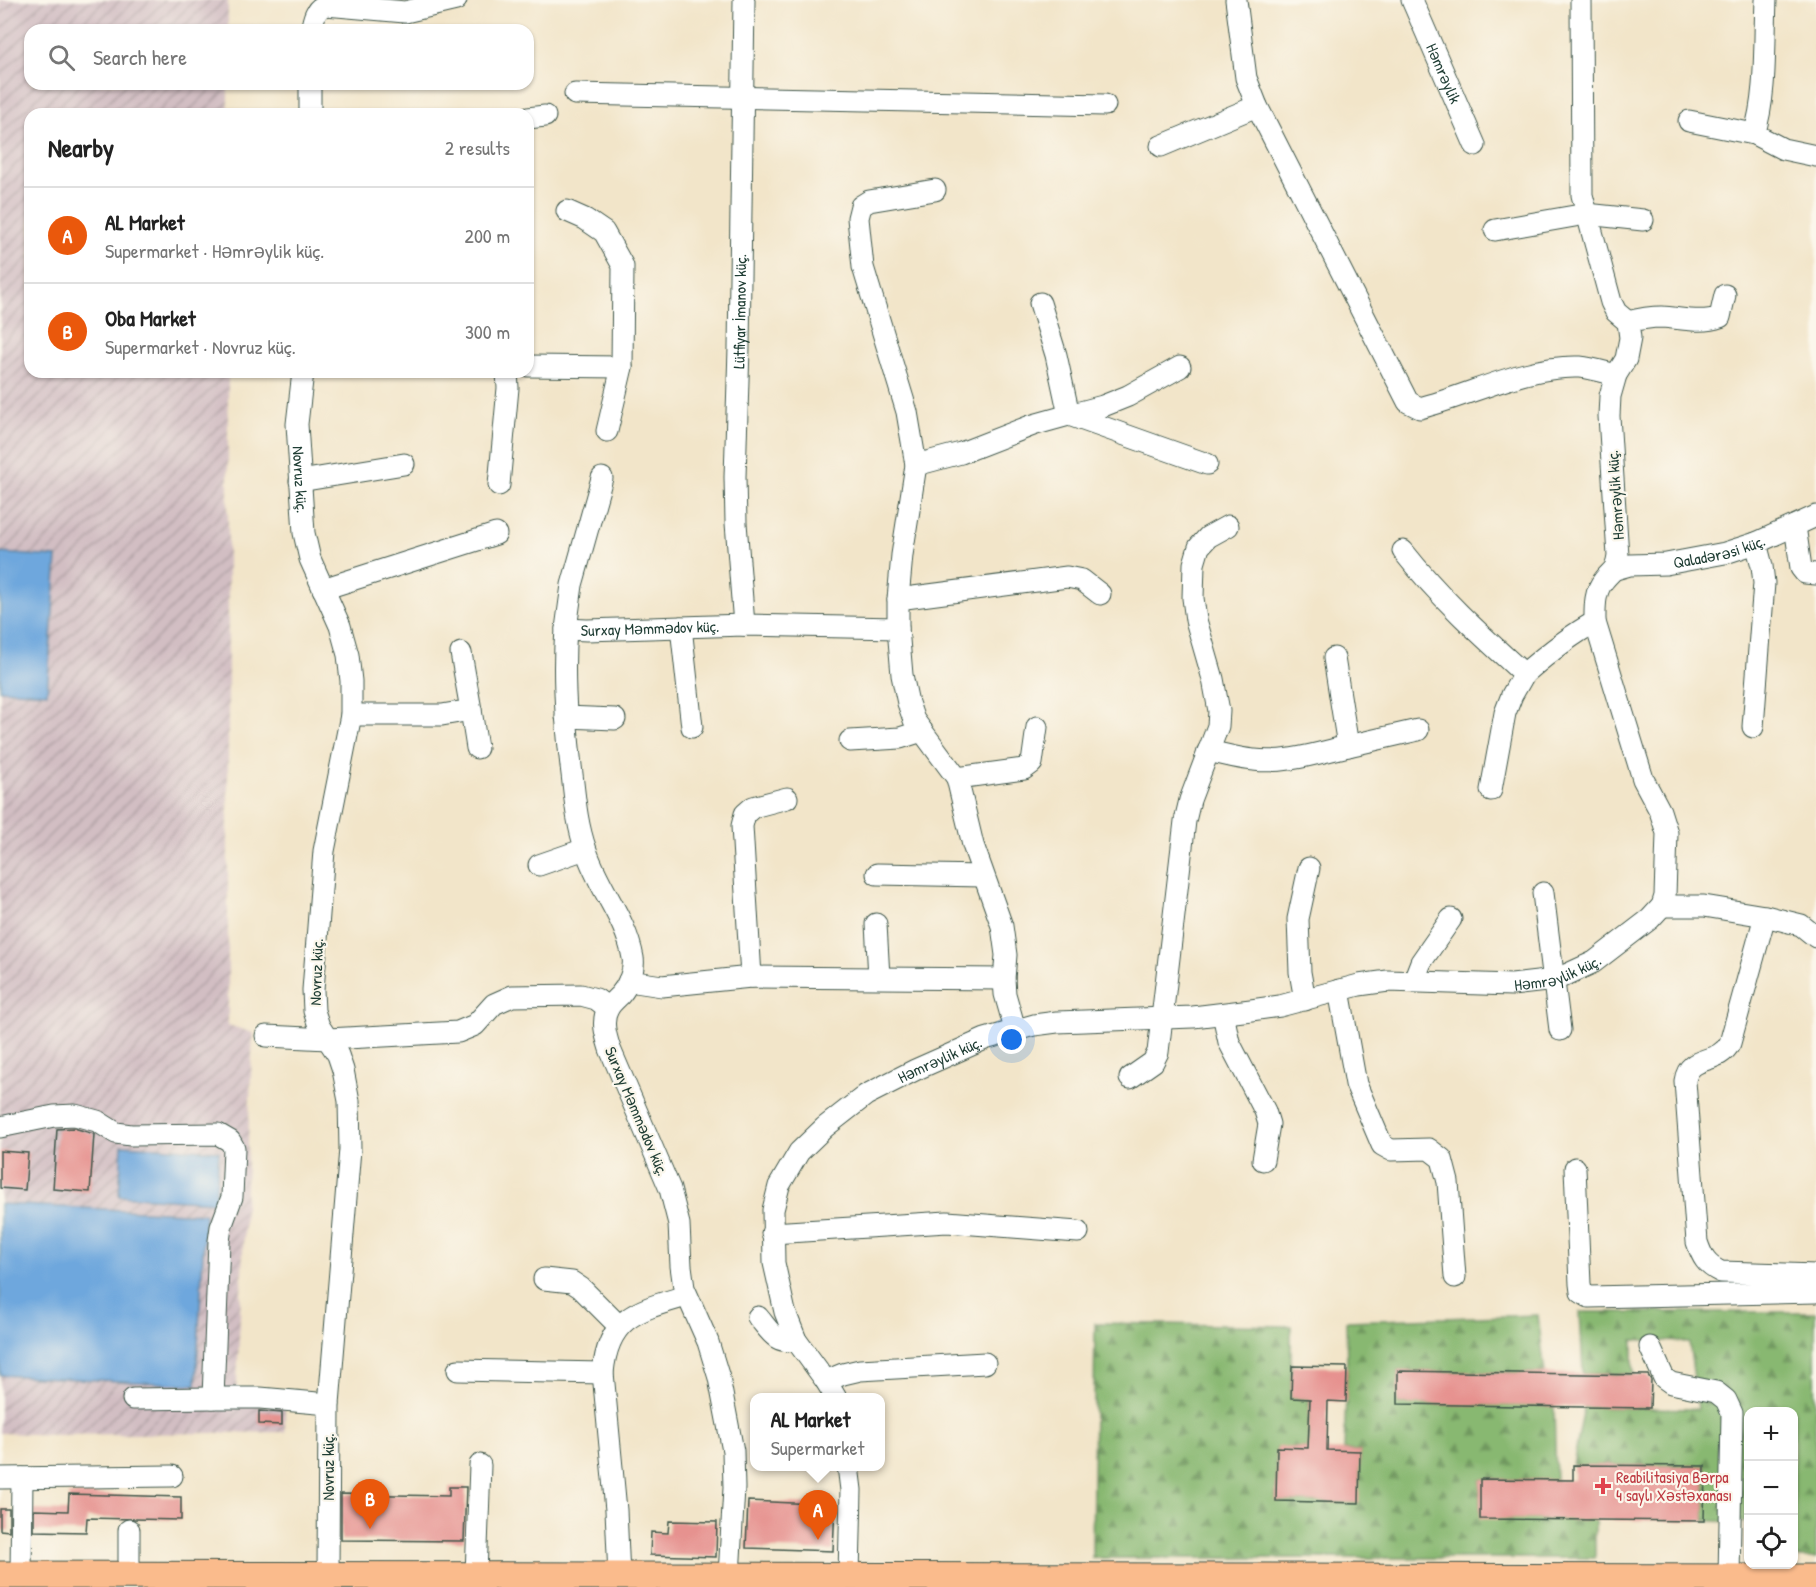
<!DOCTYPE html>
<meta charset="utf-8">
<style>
:root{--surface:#fff;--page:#f6f6f6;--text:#222;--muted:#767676;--line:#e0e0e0;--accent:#ea580c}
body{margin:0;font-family:"Patrick Hand",sans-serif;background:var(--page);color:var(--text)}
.controls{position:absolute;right:18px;bottom:18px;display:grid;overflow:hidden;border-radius:12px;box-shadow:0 2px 4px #0004}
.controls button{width:54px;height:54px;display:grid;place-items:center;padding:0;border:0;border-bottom:2px solid var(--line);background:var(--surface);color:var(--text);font:30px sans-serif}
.you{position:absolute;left:1012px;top:1040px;width:21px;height:21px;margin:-15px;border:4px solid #fff;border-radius:50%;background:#1a73e8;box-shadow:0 0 0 9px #1a73e833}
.badge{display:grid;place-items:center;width:39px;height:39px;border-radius:50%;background:var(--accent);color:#fff;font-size:20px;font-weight:700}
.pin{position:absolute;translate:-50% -50px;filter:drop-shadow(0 2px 3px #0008)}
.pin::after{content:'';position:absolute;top:32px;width:21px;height:18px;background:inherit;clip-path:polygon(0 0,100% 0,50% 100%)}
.popup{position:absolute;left:750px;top:1393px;width:135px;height:78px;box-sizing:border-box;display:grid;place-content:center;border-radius:12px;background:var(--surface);filter:drop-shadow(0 2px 4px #0005);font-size:20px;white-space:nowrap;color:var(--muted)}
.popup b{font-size:22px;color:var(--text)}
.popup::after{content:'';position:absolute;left:50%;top:100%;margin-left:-12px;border:12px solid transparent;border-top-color:var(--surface)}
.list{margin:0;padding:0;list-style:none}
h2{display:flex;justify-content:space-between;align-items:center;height:78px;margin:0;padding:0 24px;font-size:26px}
h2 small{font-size:20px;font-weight:400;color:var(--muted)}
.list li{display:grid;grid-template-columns:39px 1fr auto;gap:18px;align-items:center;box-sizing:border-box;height:96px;padding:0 24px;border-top:2px solid var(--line)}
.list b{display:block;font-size:22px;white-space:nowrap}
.list p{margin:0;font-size:20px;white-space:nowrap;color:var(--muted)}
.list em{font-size:20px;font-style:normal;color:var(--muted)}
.icon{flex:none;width:33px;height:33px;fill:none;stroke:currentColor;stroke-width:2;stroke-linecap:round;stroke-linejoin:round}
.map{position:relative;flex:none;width:1816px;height:1587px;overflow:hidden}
.search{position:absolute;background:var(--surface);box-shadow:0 2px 4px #0004;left:24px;top:24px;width:510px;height:66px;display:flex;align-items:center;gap:15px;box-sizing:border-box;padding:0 21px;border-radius:18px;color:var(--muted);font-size:22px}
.panel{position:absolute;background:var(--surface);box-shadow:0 2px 4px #0004;left:24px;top:108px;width:510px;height:270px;border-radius:18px}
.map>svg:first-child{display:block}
.industrial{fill:url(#industrial-furrows)}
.forest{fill:url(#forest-firs);stroke:#547a52;stroke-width:1.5}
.water{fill:#6ea7dd;stroke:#467288;stroke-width:1.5}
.building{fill:#e6928f}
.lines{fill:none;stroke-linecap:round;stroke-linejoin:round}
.minor-casing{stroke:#3f564a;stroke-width:23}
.major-casing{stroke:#3f564a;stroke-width:29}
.minor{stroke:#fff;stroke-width:21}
.major{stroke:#fabb8c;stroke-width:27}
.health-dot{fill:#e0444e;stroke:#fbf7ec;stroke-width:2}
.labels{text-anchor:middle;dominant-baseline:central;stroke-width:4.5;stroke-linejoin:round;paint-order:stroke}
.street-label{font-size:16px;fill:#1f3d34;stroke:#fbf7ec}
.health-label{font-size:16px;fill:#be3a42;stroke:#fbf7ec;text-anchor:start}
</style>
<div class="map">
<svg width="1816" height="1587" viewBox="0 0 1816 1587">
<defs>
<pattern id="industrial-furrows" width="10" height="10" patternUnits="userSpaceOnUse" patternTransform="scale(1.5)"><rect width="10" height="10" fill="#d2bec3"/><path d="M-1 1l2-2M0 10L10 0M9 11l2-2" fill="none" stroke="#aa9c9f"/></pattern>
<pattern id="forest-firs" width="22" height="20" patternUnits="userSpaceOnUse" patternTransform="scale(1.5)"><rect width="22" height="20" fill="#88b871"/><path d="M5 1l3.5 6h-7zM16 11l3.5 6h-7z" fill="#6f975e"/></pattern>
</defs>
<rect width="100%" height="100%" fill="#fbf7ec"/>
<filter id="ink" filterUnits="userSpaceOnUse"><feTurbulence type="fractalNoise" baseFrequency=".0167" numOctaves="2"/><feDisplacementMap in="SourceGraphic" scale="12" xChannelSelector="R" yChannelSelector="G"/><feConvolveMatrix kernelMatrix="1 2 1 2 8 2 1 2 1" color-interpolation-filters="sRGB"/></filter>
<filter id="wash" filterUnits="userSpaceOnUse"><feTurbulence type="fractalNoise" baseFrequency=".008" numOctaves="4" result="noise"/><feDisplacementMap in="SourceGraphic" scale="24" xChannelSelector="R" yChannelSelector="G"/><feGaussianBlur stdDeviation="1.35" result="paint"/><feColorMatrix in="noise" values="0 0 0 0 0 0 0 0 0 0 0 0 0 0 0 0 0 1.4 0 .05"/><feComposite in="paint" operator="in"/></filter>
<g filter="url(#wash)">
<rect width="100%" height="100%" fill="#f2e5c9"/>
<path class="industrial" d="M0,0H228V30H30V84H228V114H30V372H228V1025L253,1033L236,1404L285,1406V1432L59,1435L0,1433Z"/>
<path class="forest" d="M1580,1312H1815L1816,1558H1794V1412H1748V1522L1704,1521L1705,1466L1573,1465L1584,1407L1698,1409L1689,1342L1633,1340V1374H1583Z
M1538,1315L1545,1373L1398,1371V1404L1554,1406L1556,1480L1480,1479V1518L1595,1520V1558H1092L1095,1323L1291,1326V1398L1310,1399L1308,1448H1277L1276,1501L1358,1503L1360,1451L1344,1450L1347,1367L1346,1321Z"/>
<path class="water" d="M0,553L57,557L47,693L0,690Z
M122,1145L219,1151L215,1202L119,1196Z
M0,1204L205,1214L196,1385L0,1375Z"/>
<g id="blocks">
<path class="building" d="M74,1128L94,1134L90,1192L53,1189L57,1129Z
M0,1151L28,1153L25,1190L0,1188Z
M1292,1366L1347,1367L1346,1402L1328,1401L1327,1450L1360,1451L1359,1503L1276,1501L1277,1447L1308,1448L1310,1399L1291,1398Z
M1398,1371L1648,1375L1651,1380L1650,1408L1398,1404Z
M259,1411L282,1413V1425L259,1424Z
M1573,1465L1705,1466L1704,1521L1480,1519V1479L1573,1480Z
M449,1487H466L464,1541L341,1540V1494L449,1496Z
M69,1494L181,1497V1520L87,1518L86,1532L34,1531V1510L68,1511Z
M748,1501L835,1505L833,1551L746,1548Z
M0,1509H9V1531L0,1530Z
M669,1521L717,1522L716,1557L650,1555L651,1532L668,1533Z"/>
</g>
</g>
<g filter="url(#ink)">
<use href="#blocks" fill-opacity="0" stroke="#3f564a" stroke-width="1.5"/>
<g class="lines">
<g class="minor-casing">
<g id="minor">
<path d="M1236,0L1246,78L1257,106L1408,402L1420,408C1472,395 1525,365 1580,367C1592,368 1604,372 1616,375"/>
<path id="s1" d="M1412,0L1475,145"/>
<path d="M1766,0C1764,41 1767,96 1754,134L1783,149L1816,156"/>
<path d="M311,30C314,19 314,9 326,5L405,12L456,0"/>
<path d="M575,94L1105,105"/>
<path d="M310,114V84"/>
<path d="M528,118L545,116"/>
<path d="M1689,121L1754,134"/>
<path d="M1161,146L1257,106"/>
<path d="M935,190L869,201L861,206L858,218L863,267L907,412L916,465L902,555L898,599V628L902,675L908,703L914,720L957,778L973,845L1002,926L1006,955L1004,979L1005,994L1015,1029"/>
<path d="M567,211L585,219L604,232L623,266L622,367L607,431"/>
<path d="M1495,230L1586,214L1643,220"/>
<path d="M1040,303L1056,355L1069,415L1103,406L1128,396L1180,367"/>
<path d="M1628,322C1639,319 1650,317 1662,317C1681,318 1701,324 1720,317L1725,295"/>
<path d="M528,366L622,367"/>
<path id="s2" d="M303,372L297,424L304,533L310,559L340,626L348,655L351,681V715L324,851L313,990L314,1011L319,1026L338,1055L343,1070L349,1101L350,1149L329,1404L328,1575"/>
<path d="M916,465L961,453L1033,425L1069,415L1207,464"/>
<path d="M300,481L404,464"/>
<path d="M499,485L508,388L507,372"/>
<path d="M1795,526L1801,568L1805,573L1816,574"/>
<path d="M1403,551C1440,598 1480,634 1524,674C1547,654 1569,636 1595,622"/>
<path id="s3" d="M1616,569L1630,565L1666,564L1725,553L1756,543L1816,516"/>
<path d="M323,589L496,534"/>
<path d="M898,599L1067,577L1082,580L1100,594"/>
<path id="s4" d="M744,625L736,523L735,477L739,348L744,0"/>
<path d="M681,627L692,727"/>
<path d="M566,629L572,585L602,478"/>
<path d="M471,710L477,748"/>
<path d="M351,715H442L471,710L461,653"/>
<path d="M566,717L615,719"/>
<path d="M1753,727L1764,583L1762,566L1756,543"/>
<path d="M850,741L900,738L922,731"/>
<path d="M1348,746L1418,730"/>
<path d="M1208,751C1223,754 1239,759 1254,760C1285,764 1318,753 1348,746L1334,658"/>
<path d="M957,778L1024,769L1032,763L1037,727"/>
<path d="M1491,790L1505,713L1512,695L1524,674"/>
<path d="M539,865L585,849"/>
<path d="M877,874L983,876"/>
<path d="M1543,893L1560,1030"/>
<path d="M1662,906H1704L1765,916L1730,1043C1718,1066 1689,1053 1685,1081L1697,1242C1702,1257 1706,1265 1721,1272L1816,1275"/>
<path d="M1765,916L1801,925L1816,937"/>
<path d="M876,924L879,977"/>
<path d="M751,977L742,826L745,814L753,807L787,798"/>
<path d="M1414,980L1421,962L1451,919"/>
<path d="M629,981L662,986L751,977L1004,979"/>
<path d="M1339,990L1356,1084L1382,1145L1391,1150L1429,1149L1442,1159L1448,1182L1455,1277"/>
<path d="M1305,1000L1300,972L1298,919L1309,868"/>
<path d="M1223,1014L1229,1042L1265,1111L1269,1124L1263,1160"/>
<path d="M266,1036L328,1039L458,1032L475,1025L494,1004L512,996L581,995L596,999L608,1008"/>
<path d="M1130,1078L1153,1062L1158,1052L1185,821L1190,800L1218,726L1219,711L1213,679L1196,620L1193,598L1194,564L1199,547L1208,537L1228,526"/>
<path d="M0,1127L54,1116L75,1115L97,1121L116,1133L131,1135L218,1134L230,1141L234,1148L232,1197L221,1227L219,1241L213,1398H260L329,1404"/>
<path d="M1575,1168L1580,1284L1581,1292L1589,1297L1816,1292"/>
<path d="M772,1233L947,1222L1078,1232"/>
<path d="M544,1279L572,1282L581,1288L619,1326"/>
<path d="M758,1317C771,1332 775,1344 796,1340"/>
<path d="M1650,1347L1664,1378L1671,1383L1716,1392L1726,1400L1732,1413L1729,1578"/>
<path d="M458,1370L603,1373"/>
<path d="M826,1381L843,1374L860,1370L985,1363"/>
<path id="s5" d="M836,1398L826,1381L796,1340L785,1312L774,1263L773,1210L779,1186L799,1152L825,1127L866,1095L915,1070L985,1039L1034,1025L1057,1022L1193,1017L1251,1010L1280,1006L1359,985L1388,981L1512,985L1555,980L1594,962L1650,919L1662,906L1665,896L1667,833L1660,811L1643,779L1595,622C1595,608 1594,592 1604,580C1613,569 1616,571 1618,556L1609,416L1610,396L1616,375L1626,359L1630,338L1628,322L1616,312L1611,302L1582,195L1581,0"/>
<path d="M133,1399L213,1398"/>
<path d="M848,1466L851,1490L849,1576"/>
<path d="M0,1478L172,1476"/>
<path d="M21,1575L22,1478"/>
<path d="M129,1575V1530"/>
<path d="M476,1575L480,1465"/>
<path d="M619,1576L616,1510L603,1373C608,1316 639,1310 686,1296"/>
<path id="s6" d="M729,1576L734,1488L733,1451L719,1378L708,1342L684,1288L681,1266L679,1224L670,1189L610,1049C606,1036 601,1021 608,1009C610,1004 616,999 620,995C628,986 635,970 633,958C626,918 598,888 586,850C577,825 575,800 572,774C566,726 562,677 566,629L587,630L744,625L898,628"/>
</g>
</g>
<g class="major-casing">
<path id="major" d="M0,1575L1816,1578"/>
</g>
<use href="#minor" class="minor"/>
<use href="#major" class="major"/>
</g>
</g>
<path class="health-dot" d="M1600 1477h6v6h6v6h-6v6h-6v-6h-6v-6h6z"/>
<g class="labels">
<g class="street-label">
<text stroke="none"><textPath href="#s1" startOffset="80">Həmrəylik</textPath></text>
<text stroke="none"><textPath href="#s4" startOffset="314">Lütfiyar İmanov küç.</textPath></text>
<text stroke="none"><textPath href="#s2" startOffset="108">Novruz küç.</textPath></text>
<text transform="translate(1615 495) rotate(-94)">Həmrəylik küç.</text>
<text stroke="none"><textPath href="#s3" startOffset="105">Qaladərəsi küç.</textPath></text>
<text stroke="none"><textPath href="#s6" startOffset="1074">Surxay Məmmədov küç.</textPath></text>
<text stroke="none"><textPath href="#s5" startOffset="1068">Həmrəylik küç.</textPath></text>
<text transform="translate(316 972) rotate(-88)">Novruz küç.</text>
<text stroke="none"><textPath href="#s5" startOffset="438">Həmrəylik küç.</textPath></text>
<text transform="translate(637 1111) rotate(67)">Surxay Məmmədov küç.</text>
<text transform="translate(328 1467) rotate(-90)">Novruz küç.</text>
</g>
<g class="health-label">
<text x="1616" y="1477">Reabilitasiya Bәrpa<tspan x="1616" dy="18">4 saylı Xəstəxanası</tspan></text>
</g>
</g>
</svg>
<div class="controls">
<button>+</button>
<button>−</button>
<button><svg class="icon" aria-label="locate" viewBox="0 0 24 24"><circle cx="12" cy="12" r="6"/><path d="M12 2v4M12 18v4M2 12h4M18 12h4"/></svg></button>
</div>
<div class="you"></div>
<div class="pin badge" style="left:818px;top:1540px">A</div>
<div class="popup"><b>AL Market</b>Supermarket</div>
<div class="pin badge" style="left:370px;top:1529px">B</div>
<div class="search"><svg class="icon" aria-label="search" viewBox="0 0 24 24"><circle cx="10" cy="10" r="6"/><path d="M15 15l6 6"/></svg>Search here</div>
<section class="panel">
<h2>Nearby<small>2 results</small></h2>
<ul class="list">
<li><span class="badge">A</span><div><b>AL Market</b><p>Supermarket · Həmrəylik küç.</p></div><em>200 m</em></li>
<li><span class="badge">B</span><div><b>Oba Market</b><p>Supermarket · Novruz küç.</p></div><em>300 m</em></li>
</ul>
</section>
</div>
